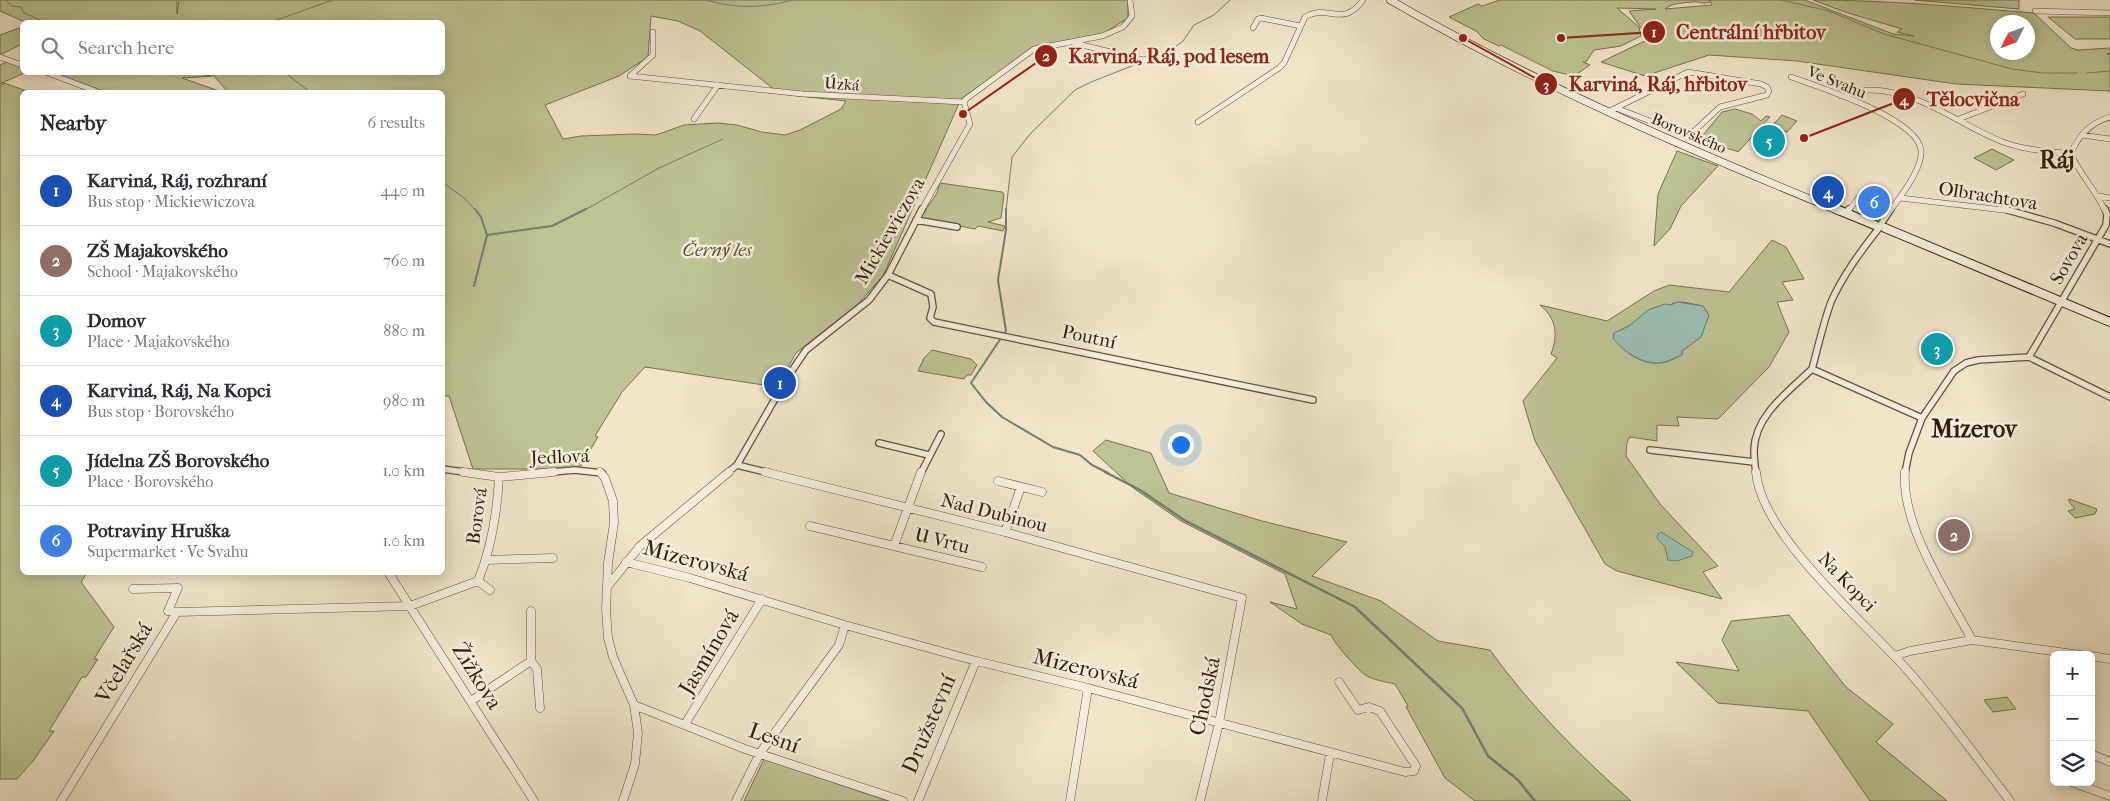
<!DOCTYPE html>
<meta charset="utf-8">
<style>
:root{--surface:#fff;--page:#f7f7f7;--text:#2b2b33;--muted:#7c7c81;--line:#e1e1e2;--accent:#7c3aed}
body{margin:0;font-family:"IM FELL French Canon",serif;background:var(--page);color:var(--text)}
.controls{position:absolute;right:15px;bottom:15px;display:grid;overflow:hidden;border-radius:8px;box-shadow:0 2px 12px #0003}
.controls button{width:45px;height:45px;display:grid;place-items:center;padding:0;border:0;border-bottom:1px solid var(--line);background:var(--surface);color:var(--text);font:25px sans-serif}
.compass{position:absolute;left:1990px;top:15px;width:45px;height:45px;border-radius:50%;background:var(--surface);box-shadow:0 2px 12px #0003;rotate:228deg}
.you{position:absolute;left:1180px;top:444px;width:18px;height:18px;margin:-12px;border:4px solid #fff;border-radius:50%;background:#1a73e8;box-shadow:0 0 0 8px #1a73e833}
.badge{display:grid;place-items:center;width:32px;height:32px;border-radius:50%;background:var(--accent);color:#fff;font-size:16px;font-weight:700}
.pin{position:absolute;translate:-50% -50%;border:2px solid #fff;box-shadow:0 1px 5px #0006}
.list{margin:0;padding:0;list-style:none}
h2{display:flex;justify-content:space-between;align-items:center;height:65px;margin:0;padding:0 20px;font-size:21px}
h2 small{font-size:16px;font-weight:400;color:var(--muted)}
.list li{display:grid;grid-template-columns:32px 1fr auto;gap:15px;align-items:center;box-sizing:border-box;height:70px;padding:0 20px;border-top:1px solid var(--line)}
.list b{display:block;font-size:19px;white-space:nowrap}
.list p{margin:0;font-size:16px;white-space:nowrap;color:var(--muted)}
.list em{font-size:16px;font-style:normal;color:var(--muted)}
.icon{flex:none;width:28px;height:28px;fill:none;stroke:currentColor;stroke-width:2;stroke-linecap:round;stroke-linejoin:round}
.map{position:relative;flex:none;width:2110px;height:801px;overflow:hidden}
.search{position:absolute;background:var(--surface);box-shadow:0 2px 12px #0003;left:20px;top:20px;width:425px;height:55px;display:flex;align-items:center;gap:12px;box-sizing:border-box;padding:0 18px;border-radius:8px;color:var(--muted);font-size:19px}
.panel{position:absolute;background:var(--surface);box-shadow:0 2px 12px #0003;left:20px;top:90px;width:425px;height:485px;border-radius:8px}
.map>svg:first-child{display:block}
.green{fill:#bdc395;stroke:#76704e;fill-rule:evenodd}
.water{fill:#9bbfb3;stroke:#707f6f}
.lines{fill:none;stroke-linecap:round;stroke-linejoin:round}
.stream-far2{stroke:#707f6f;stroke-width:1}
.stream-far1{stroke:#707f6f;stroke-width:2}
.stream{stroke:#707f6f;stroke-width:2.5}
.minor-far2-casing{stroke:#605038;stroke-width:6}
.minor-far1-casing{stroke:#605038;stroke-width:8}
.minor-casing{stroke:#605038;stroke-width:9}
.secondary-far1-casing{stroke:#301e08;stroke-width:8}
.secondary-casing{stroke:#301e08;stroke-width:10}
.minor-far2{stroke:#f6eedd;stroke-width:5}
.minor-far1{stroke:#f6eedd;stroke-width:5.5}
.minor{stroke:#f6eedd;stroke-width:8}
.secondary-far1{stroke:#f6eedd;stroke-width:7}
.secondary{stroke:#f6eedd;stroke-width:8}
.labels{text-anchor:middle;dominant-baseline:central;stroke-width:5;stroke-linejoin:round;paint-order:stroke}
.far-street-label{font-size:16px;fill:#301e08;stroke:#f6eedd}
.street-label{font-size:19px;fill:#301e08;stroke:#f6eedd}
.park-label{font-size:19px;font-style:italic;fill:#5a5032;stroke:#f6eedd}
.near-street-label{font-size:22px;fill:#301e08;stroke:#f6eedd}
.district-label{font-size:24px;font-weight:bold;fill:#301e08;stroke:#f6eedd}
.leader{fill:none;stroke:#8f2418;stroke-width:2}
.callout-dot{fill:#8f2418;stroke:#f6eedd;stroke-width:2}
.mark-label{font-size:15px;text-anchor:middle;font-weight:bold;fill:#fff}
.callout-label{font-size:20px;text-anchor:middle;font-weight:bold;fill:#8f2418;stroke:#f6eedd;stroke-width:5;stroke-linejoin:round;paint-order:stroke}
</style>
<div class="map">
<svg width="2110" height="801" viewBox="0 0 2110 801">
<rect width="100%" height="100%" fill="#f1e5ca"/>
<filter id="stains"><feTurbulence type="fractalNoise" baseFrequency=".004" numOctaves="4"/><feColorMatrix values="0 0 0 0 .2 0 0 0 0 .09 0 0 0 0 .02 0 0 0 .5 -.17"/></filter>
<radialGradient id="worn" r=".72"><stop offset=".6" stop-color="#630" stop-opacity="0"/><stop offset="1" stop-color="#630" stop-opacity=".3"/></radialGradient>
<path class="green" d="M0,0H177V14L179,0H1128V18L1104,33L1035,47L961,99L883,276L858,304L796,353L777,387L645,367L622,392L595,436L598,437L579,469H473L449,396H443L442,92H228L214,76L182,78L222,92H105L57,74L191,72L210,76L203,73L442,72V22H25L0,11ZM651,16L678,21L700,31L780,94L846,101L841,109L800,130L785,135L762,132L737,125L718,123L684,125L656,135L635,134L581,136L563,139L545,105L619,76L648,57Z
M1500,0H1709L1710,2C1703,5 1699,1 1693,2C1684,3 1672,3 1665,9L1712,5L1710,0H1805L1893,34L1914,36L1897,32L1902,29L1845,12L1813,0C1887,0 1961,7 2034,13L2071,48L2078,50L2110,48V53L2107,54L2110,55V91L1956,84L1797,61L1709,55L1645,76L1601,62L1649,39L1629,11L1656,9L1617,8L1639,27L1641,36L1621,46L1594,50L1586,62H1583L1590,65L1574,76L1553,71L1501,45L1499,46L1484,39L1476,31L1449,17L1478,4L1482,6ZM1998,22H2028V52H1998Z
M1914,0H2019V9Z
M2048,17H2110V39H2075Z
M22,27V44L2,54L0,53V35Z
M7,62L22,67L24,73L0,84V65Z
M4,83L29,92H22V572L87,573L81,582L114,627L94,659H98L86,677H82L49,731H54L33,761L17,779H0V86Z
M1735,109L1752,114L1761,121L1766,116L1770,117L1738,152C1729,147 1710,149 1703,135L1722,112Z
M1782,115L1797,121L1787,132L1772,126Z
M1992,149L2014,160L1996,170L1974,158Z
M1677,151L1718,166L1681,206L1670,229L1654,246L1658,194Z
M940,183L1002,192L1004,194L1001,218L988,222L1005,226L1003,231L978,226L975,229L920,218L937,193Z
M1772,240L1786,247L1804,279L1782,282L1793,300L1777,302L1789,332L1769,367L1718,419L1677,417L1679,426L1657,425V441L1630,437L1627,442L1626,456L1660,504L1718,566L1703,572L1722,599L1617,571L1605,564L1535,441L1523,401L1557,358L1551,354C1558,335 1557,319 1540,305L1607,321L1654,291L1669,285L1729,292ZM1683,302L1703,306L1709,315L1701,337L1682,351V355C1675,358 1667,363 1660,363C1641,365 1619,350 1613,334C1618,331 1623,329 1628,326C1642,318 1652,303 1671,305L1673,303Z
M932,350L971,359L977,365L971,375H967L964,379L918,371L924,358Z
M1106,440L1151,453L1169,493L1262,521L1347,542L1312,576L1381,601L1438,641L1490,650C1530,706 1580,756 1631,801H1475L1445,778L1406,707L1408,706L1395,684C1386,682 1372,680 1364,674C1357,669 1334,643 1331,635L1302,624L1270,602L1297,609L1285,574L1181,521L1132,487L1093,451Z
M2069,499L2097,509L2095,514L2075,518L2068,511L2075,509L2069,502Z
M1789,615L1846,687L1893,724L1876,742L1947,801H1870L1808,711L1718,703L1676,662L1739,671L1722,640L1731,621Z
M2007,697L2016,709L1993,712L1984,700Z
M764,759L888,801H744Z"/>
<path class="water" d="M1677,302L1703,306L1709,315L1701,337L1682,351V355C1676,357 1670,361 1664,362C1646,367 1623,352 1613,338L1614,333L1629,326L1648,310L1665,304L1671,305Z
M1661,532L1693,552L1692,556L1677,561L1668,560L1665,547L1657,538L1658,534Z"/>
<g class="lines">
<path class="stream-far2" d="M6,0L12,6L21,7L24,13L45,22
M706,0C736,9 763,8 793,0
M1781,0L1829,11L1884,34L2012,69L2043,73H2077
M271,22L333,0
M1149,60L1166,54L1183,41L1194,25L1214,15L1230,0
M284,72L310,92
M2087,73L2110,71
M442,182L464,198L476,211
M583,211L659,168L723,139
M1006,211L1012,157L1031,133L1075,90L1091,82L1142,62"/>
<path class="stream-far1" d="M475,209L481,217L487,235L552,226L586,209
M474,286L487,235
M1004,334L1006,331L998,280L1006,230V209
M1001,338L971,383L986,402L1002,417L1053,447L1080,455L1092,465L1108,473"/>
<path class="stream" d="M1105,472L1140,490L1184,520L1355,607L1462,708L1488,756L1518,780L1535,801"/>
<g class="minor-far2-casing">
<path id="minor-far2" d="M2035,11L2110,13
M1253,28L1258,19L1261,18L1301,26
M1074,43L1143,60L1148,59L1155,50
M0,57L22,65
M45,72L98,92
M1688,72L1761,84L1767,87L1769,91L1767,95L1720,107L1689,136L1616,108Z
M630,76L803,94L964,102
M630,76L653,55V32
M1791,77C1819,87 1917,118 1921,150C1923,168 1901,196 1890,211
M1841,96C1851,94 1861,90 1871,90C1921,91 1959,125 2003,142C2024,150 2048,151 2071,154
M1608,112L1616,108
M694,119L718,85
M1959,119L2023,94
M1198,122L1279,68L1284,63L1305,17C1329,3 1342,29 1363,0
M2082,135L2110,139
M2071,154C2078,135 2090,123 2110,117
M2071,154C2080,175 2096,190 2105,211
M2099,196L2110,198
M1900,198L2012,211
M921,211L970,124L964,102L966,99L1034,49L1102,36L1123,27L1132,16L1130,0
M1848,211L1864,191"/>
</g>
<g class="minor-far1-casing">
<path id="minor-far1" d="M2004,209L2054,223L2110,244
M1846,213L1849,209
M916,220L957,227
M1881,224L1891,209
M888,275L931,294L933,307L930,318L934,322L1313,400
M2029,357L2106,225L2107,214L2105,209
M1812,369C1818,347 1823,324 1831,302C1843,275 1861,251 1879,228
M879,443L929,455
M1650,450L1754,462
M737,465L770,473
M442,469L472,473
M541,473L575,470L602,473
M727,473L737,465L787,378L806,350L869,300L888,275L922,209
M921,473L941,434
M1756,473C1755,466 1754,457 1754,450C1755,415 1789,391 1812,369L1922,418
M1905,473L1909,453L1922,418L1954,371L1966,363L1978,360L2029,357L2110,397"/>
</g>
<g class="minor-casing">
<path id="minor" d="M463,472L499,477L554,472
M600,472L605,478L613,501L614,523L608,563L606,609L608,638L613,657L634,705L638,733L635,764L623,801
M765,472L1005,532L1242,598L1219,723L1200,801
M1756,472C1761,536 1867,624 1909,672C1945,713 1977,758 2010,801
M1905,472C1901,526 1947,593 1972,640
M998,481L1042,492
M810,526L982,567
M1005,532L1021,487
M894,546L921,472
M487,560L553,558
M626,562L690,578L845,625L976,661L1088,688L1405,772L1414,771L1416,766L1380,711L1369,707L1358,710L1339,682
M388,572L534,801
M478,581L490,590
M608,586L640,546L729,472
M133,589L178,588L168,611L177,612L410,606L478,581C492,547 497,514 499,477
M531,611V661
M1895,656L1910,651L1972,640L2081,655
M2091,656L2110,659
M471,701L531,661L537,669L540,708
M634,705L745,749L903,801
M685,724L762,599
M2091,754L2110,762
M2071,782L2110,796
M61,801L177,612
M736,801L760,753L839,645L845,625
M918,801L976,661
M1070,801L1088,688
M1322,801L1330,754"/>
</g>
<g class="secondary-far1-casing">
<path id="secondary-far1" d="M1390,0C1534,83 1685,148 1839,211"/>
</g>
<g class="secondary-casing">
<path id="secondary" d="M1836,209L1875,225
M1885,228L2110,322"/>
</g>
<use href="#minor-far2" class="minor-far2"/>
<use href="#minor-far1" class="minor-far1"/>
<use href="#minor" class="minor"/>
<use href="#secondary-far1" class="secondary-far1"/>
<use href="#secondary" class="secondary"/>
</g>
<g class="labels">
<g class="far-street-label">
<text transform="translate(1837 82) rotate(22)">Ve Svahu</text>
<text transform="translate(842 84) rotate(4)">Úzká</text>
<text transform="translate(1689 133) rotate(23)">Borovského</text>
</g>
<g class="street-label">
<text transform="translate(1988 196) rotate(9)">Olbrachtova</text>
<text transform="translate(890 231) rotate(-60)">Mickiewiczova</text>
<text transform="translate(2069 259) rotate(-60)">Sovova</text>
<text transform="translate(1089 337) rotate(12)">Poutní</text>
<text transform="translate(560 457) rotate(-2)">Jedlová</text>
<text transform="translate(994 513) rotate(14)">Nad Dubinou</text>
<text transform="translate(477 516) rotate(-82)">Borová</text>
<text transform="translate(942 541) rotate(14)">U Vrtu</text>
<text transform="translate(1847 582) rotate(46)">Na Kopci</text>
</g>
<g class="park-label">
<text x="717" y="250">Černý les</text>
</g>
<g class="near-street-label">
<text transform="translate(696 561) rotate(15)">Mizerovská</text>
<text transform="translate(709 652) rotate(-59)">Jasmínová</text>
<text transform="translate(124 663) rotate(-59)">Včelařská</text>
<text transform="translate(1086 669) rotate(14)">Mizerovská</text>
<text transform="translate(477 676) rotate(58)">Žižkova</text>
<text transform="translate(1205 696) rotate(-78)">Chodská</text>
<text transform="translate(929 724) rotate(-67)">Družstevní</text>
<text transform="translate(774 738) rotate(19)">Lesní</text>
</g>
<g class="district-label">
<text x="2057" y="160">Ráj</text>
<text x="1974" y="429">Mizerov</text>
</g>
</g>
<path class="leader" d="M1561 38L1654 32M963 114L1046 56M1463 38L1546 84M1804 138L1904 99"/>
<g class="callout-dot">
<circle cx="1561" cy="38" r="5"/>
<circle cx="963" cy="114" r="5"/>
<circle cx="1463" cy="38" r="5"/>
<circle cx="1804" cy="138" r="5"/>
<circle cx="1654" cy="32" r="12"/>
<circle cx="1046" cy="56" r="12"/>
<circle cx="1546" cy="84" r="12"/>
<circle cx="1904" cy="99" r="12"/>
</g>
<g class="mark-label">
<text x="1654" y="37">1</text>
<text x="1046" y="61">2</text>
<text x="1546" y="90">3</text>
<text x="1904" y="105">4</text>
</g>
<g class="callout-label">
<text x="1751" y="39">Centrální hřbitov</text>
<text x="1169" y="63">Karviná, Ráj, pod lesem</text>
<text x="1658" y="91">Karviná, Ráj, hřbitov</text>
<text x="1973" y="106">Tělocvična</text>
</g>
<rect width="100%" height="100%" filter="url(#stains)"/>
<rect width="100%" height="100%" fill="url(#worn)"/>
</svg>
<div class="controls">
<button>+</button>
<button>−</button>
<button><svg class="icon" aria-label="layers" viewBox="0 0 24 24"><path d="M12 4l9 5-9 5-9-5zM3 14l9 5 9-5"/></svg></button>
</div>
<svg class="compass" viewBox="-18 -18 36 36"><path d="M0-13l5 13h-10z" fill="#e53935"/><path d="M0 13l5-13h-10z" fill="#7c7c81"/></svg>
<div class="you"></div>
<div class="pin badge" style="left:780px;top:383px;background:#1a4fb4">1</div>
<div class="pin badge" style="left:1954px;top:535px;background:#8d6e63">2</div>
<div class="pin badge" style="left:1937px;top:349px;background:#0f9aa8">3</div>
<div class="pin badge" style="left:1828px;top:192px;background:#1a4fb4">4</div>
<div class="pin badge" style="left:1769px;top:141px;background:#0f9aa8">5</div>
<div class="pin badge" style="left:1874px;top:202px;background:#3f7fe0">6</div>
<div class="search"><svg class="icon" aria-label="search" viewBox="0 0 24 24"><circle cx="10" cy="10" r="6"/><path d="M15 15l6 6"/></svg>Search here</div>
<section class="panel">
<h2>Nearby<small>6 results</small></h2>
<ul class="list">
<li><span class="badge" style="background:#1a4fb4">1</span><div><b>Karviná, Ráj, rozhraní</b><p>Bus stop · Mickiewiczova</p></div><em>440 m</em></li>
<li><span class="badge" style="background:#8d6e63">2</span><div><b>ZŠ Majakovského</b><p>School · Majakovského</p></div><em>760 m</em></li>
<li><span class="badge" style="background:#0f9aa8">3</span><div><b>Domov</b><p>Place · Majakovského</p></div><em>880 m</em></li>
<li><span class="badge" style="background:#1a4fb4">4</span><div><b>Karviná, Ráj, Na Kopci</b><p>Bus stop · Borovského</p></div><em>980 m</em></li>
<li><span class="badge" style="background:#0f9aa8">5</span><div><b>Jídelna ZŠ Borovského</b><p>Place · Borovského</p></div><em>1.0 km</em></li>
<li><span class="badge" style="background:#3f7fe0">6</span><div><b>Potraviny Hruška</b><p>Supermarket · Ve Svahu</p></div><em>1.0 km</em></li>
</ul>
</section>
</div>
